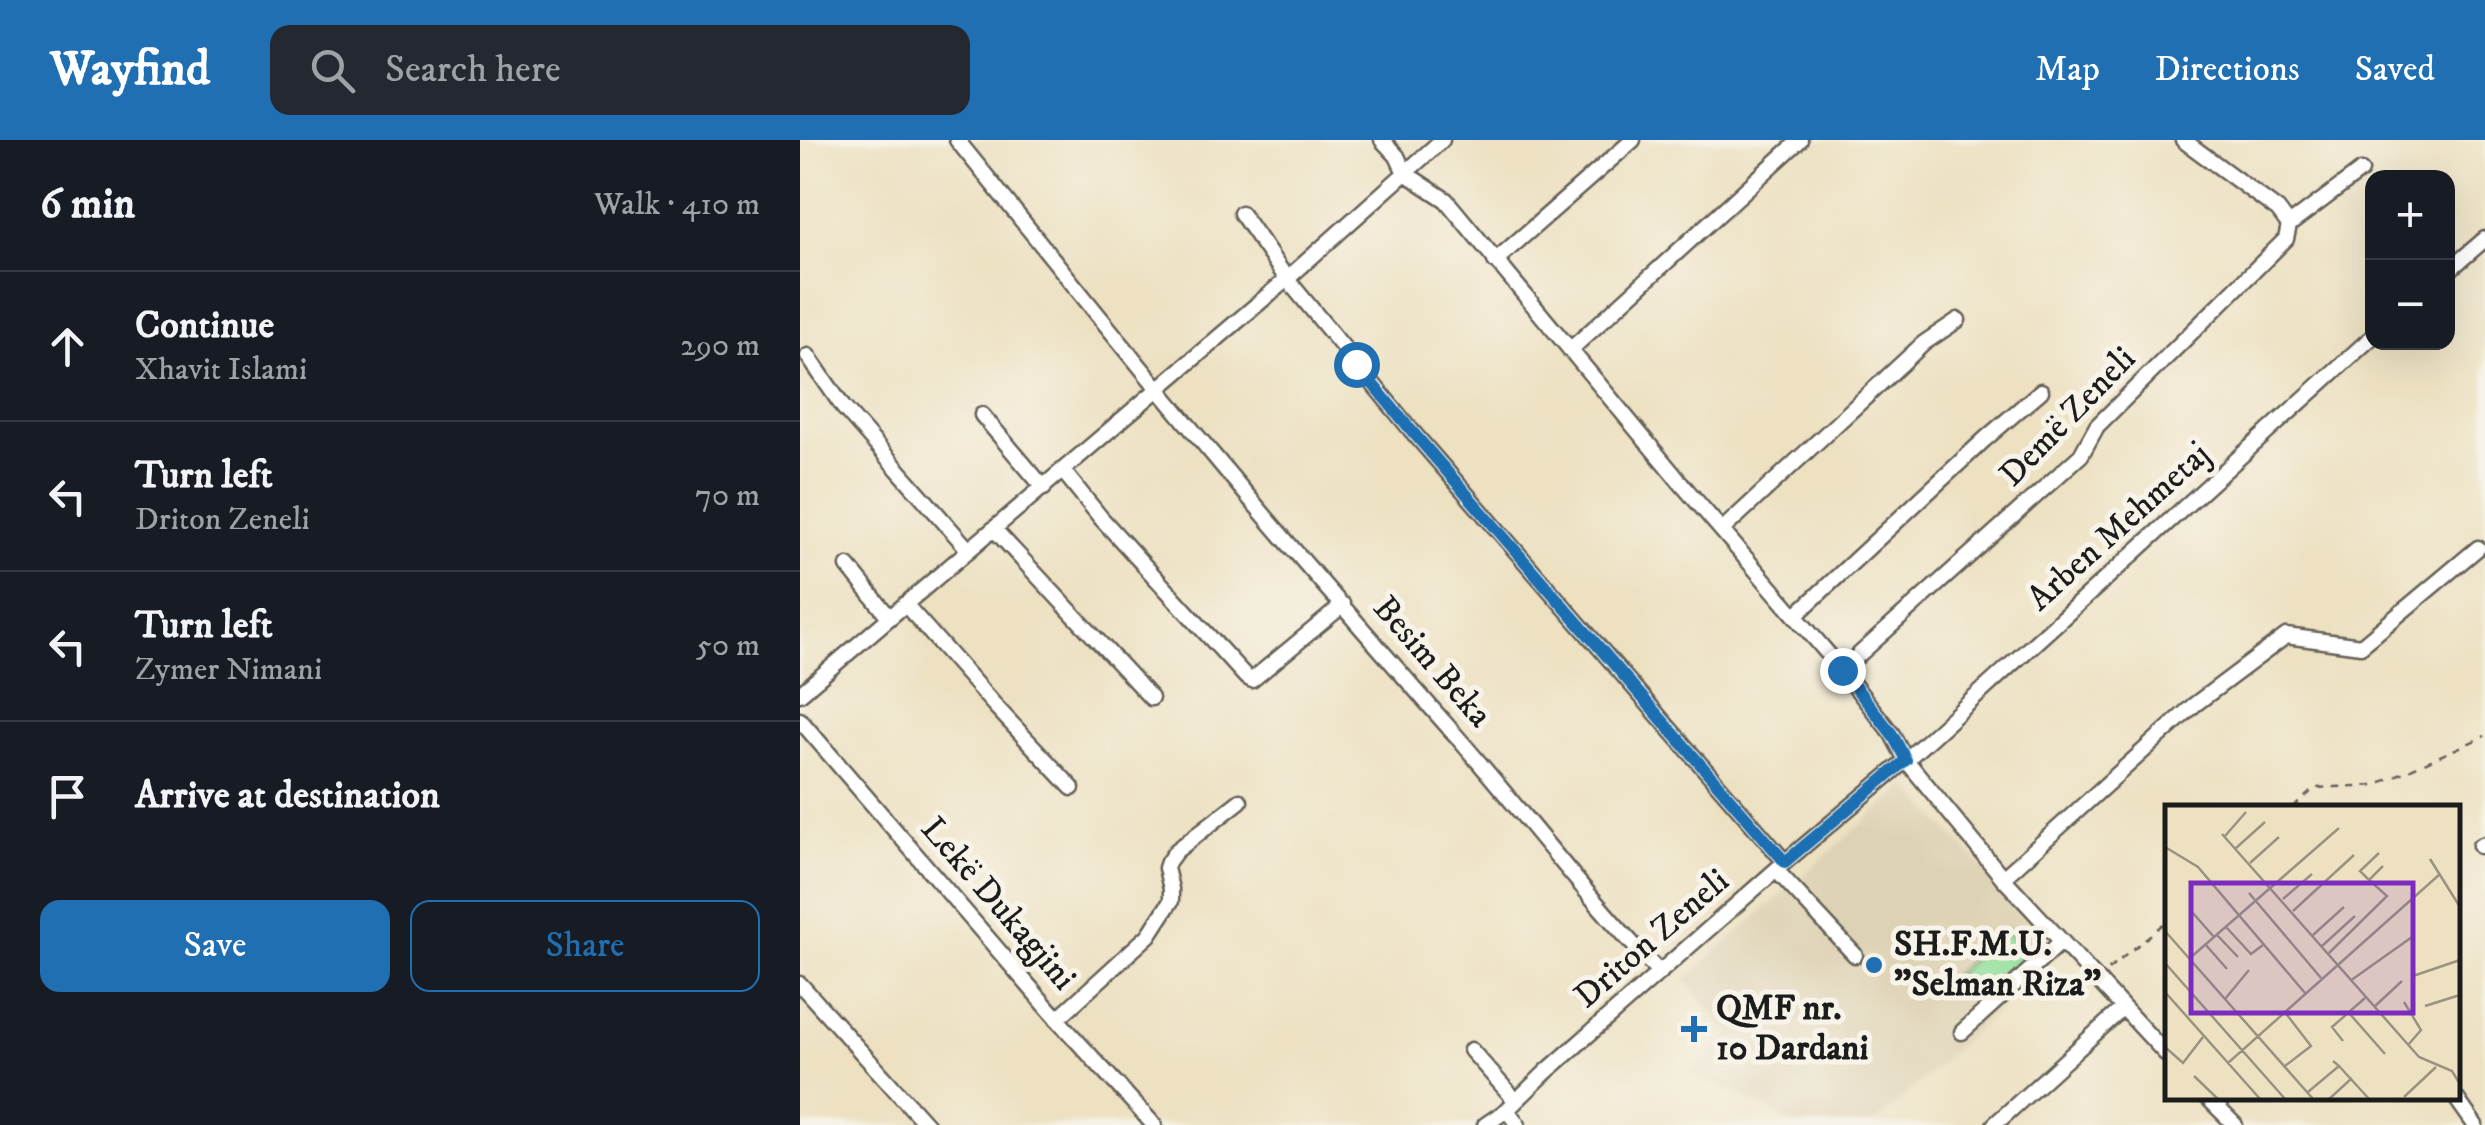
<!DOCTYPE html>
<meta charset="utf-8">
<style>
:root{--surface:#171b24;--page:#242831;--text:#f1f3f6;--muted:#9ea1a6;--line:#363941;--accent:#1f6fb2}
body{margin:0;font-family:"IM FELL DW Pica",serif;background:var(--page);color:var(--text)}
.controls{position:absolute;right:30px;top:30px;display:grid;overflow:hidden;border-radius:20px;box-shadow:0 10px 40px #0002}
.controls button{width:90px;height:90px;display:grid;place-items:center;padding:0;border:0;border-bottom:2px solid var(--line);background:var(--surface);color:var(--text);font:50px sans-serif}
.stop{position:absolute;width:30px;height:30px;margin:-22px;border:8px solid #1f6fb2;border-radius:50%;background:#fff}
.stop.end{background:#1f6fb2;border-color:#fff;box-shadow:0 2px 10px #0008}
.list{margin:0;padding:0;list-style:none}
h2{display:flex;justify-content:space-between;align-items:center;height:130px;margin:0;padding:0 40px;font-size:42px}
h2 small{font-size:32px;font-weight:400;color:var(--muted)}
.list li{display:grid;grid-template-columns:65px 1fr auto;gap:30px;align-items:center;box-sizing:border-box;height:150px;padding:0 40px;border-top:2px solid var(--line)}
.list b{display:block;font-size:38px;white-space:nowrap}
.list p{margin:0;font-size:32px;white-space:nowrap;color:var(--muted)}
.list em{font-size:32px;font-style:normal;color:var(--muted)}
.actions{display:flex;gap:20px;padding:30px 40px}
.actions a{flex:1;padding:22px 0;border:2px solid var(--accent);border-radius:20px;text-align:center;font-size:35px;color:var(--accent)}
.actions .main{background:var(--accent);color:#fff}
.icon{flex:none;width:55px;height:55px;fill:none;stroke:currentColor;stroke-width:2;stroke-linecap:round;stroke-linejoin:round}
.map{position:relative;flex:none;width:1685px;height:985px;overflow:hidden}
header{display:flex;align-items:center;gap:60px;box-sizing:border-box;height:140px;padding:0 50px;background:var(--accent);color:#fff}
header strong{font-size:48px}
nav{display:flex;gap:55px;margin-inline-start:auto;font-size:35px}
.search{width:700px;height:90px;background:var(--page);display:flex;align-items:center;gap:25px;box-sizing:border-box;padding:0 35px;border-radius:20px;color:var(--muted);font-size:38px}
main{display:flex}
aside{flex:1;background:var(--surface)}
.map>svg:first-child{display:block}
.built{fill:#ded2b4}
.green{fill:#94e09c;stroke:#587e5c;stroke-width:2.5}
.lines{fill:none;stroke-linecap:round;stroke-linejoin:round}
.street-casing{stroke:#656156;stroke-width:19}
.path{stroke:#656156;stroke-width:2.5;stroke-dasharray:8 8;stroke-linecap:butt}
.street{stroke:#fff;stroke-width:14}
.route{stroke:#1f6fb2;stroke-width:12}
.poi-dot{fill:#1f6fb2;stroke:#f7f3e8;stroke-width:4}
.labels{text-anchor:middle;dominant-baseline:central;stroke-width:10;stroke-linejoin:round;paint-order:stroke}
.street-label{font-size:35px;fill:#1c1c1c;stroke:#f7f3e8}
.poi-label{font-size:35px;font-weight:bold;fill:#1c1c1c;stroke:#f7f3e8;text-anchor:start}
.inset-road{fill:none;stroke:#999280;stroke-width:2.5}
.view{fill:#7b2cbf;fill-opacity:0.15;stroke:#7b2cbf;stroke-width:5}
.inset-edge{fill:none;stroke:#1c1c1c;stroke-width:5}
</style>
<header>
<strong>Wayfind</strong>
<div class="search"><svg class="icon" aria-label="search" viewBox="0 0 24 24"><circle cx="10" cy="10" r="6"/><path d="M15 15l6 6"/></svg>Search here</div>
<nav><a>Map</a><a>Directions</a><a>Saved</a></nav>
</header>
<main>
<aside>
<h2>6 min<small>Walk · 410 m</small></h2>
<ul class="list">
<li><svg class="icon" aria-label="ahead" viewBox="0 0 24 24"><path d="M12 20V5M6 11l6-6 6 6"/></svg><div><b>Continue</b><p>Xhavit Islami</p></div><em>290 m</em></li>
<li><svg class="icon" aria-label="left" viewBox="0 0 24 24"><path d="M17 20v-9H6M10 6l-5 5 5 5"/></svg><div><b>Turn left</b><p>Driton Zeneli</p></div><em>70 m</em></li>
<li><svg class="icon" aria-label="left" viewBox="0 0 24 24"><path d="M17 20v-9H6M10 6l-5 5 5 5"/></svg><div><b>Turn left</b><p>Zymer Nimani</p></div><em>50 m</em></li>
<li><svg class="icon" aria-label="arrive" viewBox="0 0 24 24"><path d="M6 21V4h12l-3 4 3 4H6"/></svg><div><b>Arrive at destination</b></div></li>
</ul>
<div class="actions"><a class="main">Save</a><a>Share</a></div>
</aside>
<div class="map">
<svg width="1685" height="985" viewBox="0 0 1685 985">
<rect width="100%" height="100%" fill="#f7f3e8"/>
<filter id="ink" filterUnits="userSpaceOnUse"><feTurbulence type="fractalNoise" baseFrequency=".01" numOctaves="2"/><feDisplacementMap in="SourceGraphic" scale="20" xChannelSelector="R" yChannelSelector="G"/><feConvolveMatrix kernelMatrix="1 2 1 2 8 2 1 2 1" color-interpolation-filters="sRGB"/></filter>
<filter id="wash" filterUnits="userSpaceOnUse"><feTurbulence type="fractalNoise" baseFrequency=".0048" numOctaves="4" result="noise"/><feDisplacementMap in="SourceGraphic" scale="40" xChannelSelector="R" yChannelSelector="G"/><feGaussianBlur stdDeviation="2.25" result="paint"/><feColorMatrix in="noise" values="0 0 0 0 0 0 0 0 0 0 0 0 0 0 0 0 0 1.4 0 .05"/><feComposite in="paint" operator="in"/></filter>
<g filter="url(#wash)">
<rect width="100%" height="100%" fill="#ede1c2"/>
<path class="built" d="M1106,645L1261,811L1073,985H992L964,966L889,934L929,895L885,839Z"/>
<path class="green" d="M1206,790L1227,815L1177,858L1155,834Z"/>
</g>
<g filter="url(#ink)">
<g class="lines">
<g class="street-casing">
<path id="street" d="M157,0C243,106 327,213 415,317C494,412 576,505 658,598C726,676 788,759 860,833
M582,0L597,16L605,33L646,60L880,342L1042,530L1092,594L1106,620L1203,738L1368,916
M441,73L487,139L611,290L985,722
M1489,85L1561,31
M695,121L833,0
M1648,131L1685,99
M770,210L1000,0
M8,216L43,267L168,409
M182,275L244,348
M263,331L301,378L446,537L452,540L543,465
M194,389L351,558
M922,390L1124,203L1158,180
M48,426L89,477
M105,464L197,568L272,648
M996,475L1184,300L1241,251
M1042,530L1281,315L1297,286L1486,99L1489,85L1478,70L1383,0
M0,554L487,139L642,0
M0,580L266,889L354,985
M1680,706L1685,704
M976,730L1055,815
M1203,738L1394,565L1486,496L1561,506L1678,408
M0,844L127,985
M257,879L349,795L371,761V749L366,728L368,722L376,711L440,661
M1162,892L1261,802
M671,910L716,961
M1408,958L1435,985
M1656,958L1675,985
M707,970L718,985
M685,985L707,970L746,932L985,722L1106,620L1572,197
M1194,985L1322,869"/>
</g>
<path class="path" d="M1493,668L1515,648L1575,645L1685,596
M1308,830L1368,780"/>
<use href="#street" class="street"/>
</g>
</g>
<g class="lines" filter="url(#ink)">
<path class="route" d="M556,224L611,290L985,722L1106,620L1092,594L1042,530"/>
</g>
<g class="poi-dot">
<circle cx="1074" cy="825" r="10"/>
<path d="M889 874h10v10h10v10h-10v10h-10v-10h-10v-10h10z"/>
</g>
<g class="labels">
<g class="street-label">
<text transform="translate(1268 277) rotate(-46)">Demë Zeneli</text>
<text transform="translate(1319 387) rotate(-42)">Arben Mehmetaj</text>
<text transform="translate(632 522) rotate(49)">Besim Beka</text>
<text transform="translate(198 764) rotate(49)">Lekë Dukagjini</text>
<text transform="translate(852 799) rotate(-41)">Driton Zeneli</text>
</g>
<g class="poi-label">
<text x="1094" y="805">SH.F.M.U.<tspan x="1094" dy="40">"Selman Riza"</tspan></text>
<text x="916" y="869">QMF nr.<tspan x="916" dy="40">10 Dardani</tspan></text>
</g>
</g>
<g transform="translate(1365 665)">
<rect width="295" height="295" fill="#ede1c2"/>
<path class="inset-road" d="M57,29L254,252L287,266L295,279M60,31L81,7M0,42L33,62L140,188M71,43L100,17M265,54L295,102M85,58L114,32M204,75L195,66L214,48M84,88L156,173M118,94L147,69M128,106L189,50M27,107L49,132M61,122L86,149L98,140M0,126L149,295M52,130L73,152M148,130L179,102M40,139L62,164M157,141L190,111M164,148L222,91L204,75L218,61M25,153L174,23M0,158L121,295M248,171L295,155M185,176L247,132M0,187L96,295M60,194L84,165M239,197L256,225L243,240M260,201L295,190M209,202L237,176M119,206L146,241L120,261M184,208L220,249M178,236L167,222L200,193M0,242L18,258L38,232M63,258L275,69M174,261L205,295M29,271L54,295M143,287L174,261L168,256M239,292L271,262M163,295L187,273"/>
<path class="view" d="M26,78H248V208H26Z"/>
<rect width="295" height="295" class="inset-edge"/>
</g>
</svg>
<div class="controls">
<button>+</button>
<button>−</button>
</div>
<div class="stop" style="left:556px;top:224px"></div>
<div class="stop end" style="left:1042px;top:530px"></div>
</div>
</main>
